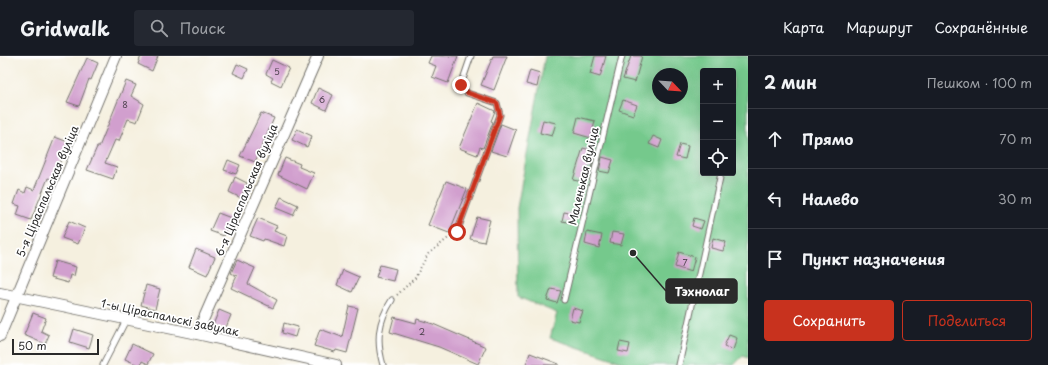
<!DOCTYPE html>
<html lang="ru">
<meta charset="utf-8">
<style>
:root{--surface:#171b24;--page:#242831;--text:#f1f3f6;--muted:#9ea1a6;--line:#363941;--accent:#c8321e}
body{margin:0;font-family:"Playpen Sans",sans-serif;background:var(--page);color:var(--text)}
.controls{position:absolute;right:12px;top:12px;display:grid;overflow:hidden;border-radius:4px;box-shadow:0 4px 16px #0002}
.controls button{width:36px;height:36px;display:grid;place-items:center;padding:0;border:0;border-bottom:1px solid var(--line);background:var(--surface);color:var(--text);font:20px sans-serif}
.compass{position:absolute;left:652px;top:12px;width:36px;height:36px;border-radius:50%;background:var(--surface);box-shadow:0 4px 16px #0002;rotate:115deg}
.scale{position:absolute;left:12px;bottom:10px;width:87px;box-sizing:border-box;padding-left:4px;border:2px solid #2b2b2b;border-top:0;font-size:11px;line-height:14px;white-space:nowrap;color:#2b2b2b;-webkit-text-stroke:3px #fff;paint-order:stroke}
.stop{position:absolute;width:12px;height:12px;margin:-9px;border:3px solid #c8321e;border-radius:50%;background:#fff}
.stop.end{background:#c8321e;border-color:#fff;box-shadow:0 1px 4px #0008}
.list{margin:0;padding:0;list-style:none}
h2{display:flex;justify-content:space-between;align-items:center;height:52px;margin:0;padding:0 16px;font-size:17px}
h2 small{font-size:13px;font-weight:400;color:var(--muted)}
.list li{display:grid;grid-template-columns:26px 1fr auto;gap:12px;align-items:center;box-sizing:border-box;height:60px;padding:0 16px;border-top:1px solid var(--line)}
.list b{display:block;font-size:15px;white-space:nowrap}
.list em{font-size:13px;font-style:normal;color:var(--muted)}
.actions{display:flex;gap:8px;padding:12px 16px}
.actions a{flex:1;padding:9px 0;border:1px solid var(--accent);border-radius:4px;text-align:center;font-size:14px;color:var(--accent)}
.actions .main{background:var(--accent);color:#fff}
.icon{flex:none;width:22px;height:22px;fill:none;stroke:currentColor;stroke-width:2;stroke-linecap:round;stroke-linejoin:round}
.map{position:relative;flex:none;width:748px;height:309px;overflow:hidden}
header{display:flex;align-items:center;gap:24px;box-sizing:border-box;height:56px;padding:0 20px;background:var(--surface);border-bottom:1px solid var(--line)}
header strong{font-size:19px}
nav{display:flex;gap:22px;margin-inline-start:auto;font-size:14px}
.search{width:280px;height:36px;background:var(--page);display:flex;align-items:center;gap:10px;box-sizing:border-box;padding:0 14px;border-radius:4px;color:var(--muted);font-size:15px}
main{display:flex}
aside{flex:1;background:var(--surface)}
.map>svg:first-child{display:block}
.green{fill:#74c98c;stroke:#507a5c;fill-rule:evenodd}
.building{fill:#d19fce}
.lines{fill:none;stroke-linecap:round;stroke-linejoin:round}
.lane-casing{stroke:#72706a;stroke-width:7}
.street-casing{stroke:#72706a;stroke-width:12}
.path{stroke:#72706a;stroke-width:2;stroke-dasharray:1 3;stroke-linecap:butt}
.lane{stroke:#fff;stroke-width:5}
.street{stroke:#fff;stroke-width:10}
.route{stroke:#c8321e;stroke-width:5}
.labels{text-anchor:middle;dominant-baseline:central;stroke-width:3.5;stroke-linejoin:round;paint-order:stroke}
.number-label{font-size:9px;fill:#544854}
.street-label{font-size:11px;fill:#2b2b2b;stroke:#fff}
.leader{fill:none;stroke:#2b2b2b;stroke-width:1.5}
.callout-dot{fill:#2b2b2b;stroke:#fff;stroke-width:1.5}
.callout{fill:#2b2b2b;stroke:#2b2b2b;stroke-width:1.5}
.callout-label{font-size:12px;text-anchor:middle;font-weight:bold;fill:#fff}
</style>
<header>
<strong>Gridwalk</strong>
<div class="search"><svg class="icon" aria-label="search" viewBox="0 0 24 24"><circle cx="10" cy="10" r="6"/><path d="M15 15l6 6"/></svg>Поиск</div>
<nav><a>Карта</a><a>Маршрут</a><a>Сохранённые</a></nav>
</header>
<main>
<div class="map">
<svg width="748" height="309" viewBox="0 0 748 309">
<rect width="100%" height="100%" fill="#fff"/>
<filter id="ink" filterUnits="userSpaceOnUse"><feTurbulence type="fractalNoise" baseFrequency=".025" numOctaves="2"/><feDisplacementMap in="SourceGraphic" scale="8" xChannelSelector="R" yChannelSelector="G"/><feConvolveMatrix kernelMatrix="1 2 1 2 8 2 1 2 1" color-interpolation-filters="sRGB"/></filter>
<filter id="wash" filterUnits="userSpaceOnUse"><feTurbulence type="fractalNoise" baseFrequency=".012" numOctaves="4" result="noise"/><feDisplacementMap in="SourceGraphic" scale="16" xChannelSelector="R" yChannelSelector="G"/><feGaussianBlur stdDeviation="0.9" result="paint"/><feColorMatrix in="noise" values="0 0 0 0 0 0 0 0 0 0 0 0 0 0 0 0 0 1.4 0 .05"/><feComposite in="paint" operator="in"/></filter>
<g filter="url(#wash)">
<rect width="100%" height="100%" fill="#f5f0df"/>
<path class="green" d="M545,0H748V302L743,300L734,309H631L550,282L557,257L518,241L517,152ZM703,15H733V117H703ZM658,18H682V42H658Z"/>
<g id="blocks">
<path class="building" d="M141,0H158L152,15L138,8Z
M431,0H458L448,27L432,21L436,10L428,7Z
M493,0H507L494,34L481,29Z
M595,0H606L600,21L590,18Z
M631,0H642L635,26L623,23Z
M87,2L98,7L91,24L89,23L79,50L67,46Z
M272,4L289,12L281,30L271,25L273,22L266,18Z
M237,8L248,13L244,22L233,17Z
M530,14L540,17L537,31L526,28Z
M126,25L136,29L131,40L144,48L137,66L128,63L119,85L115,84L105,107L117,111L113,123L87,114L97,91H99Z
M318,32L333,39L326,54L312,47Z
M623,44L637,49L633,59L619,54Z
M478,47L495,55L491,65L493,66L483,92L480,91L477,99L459,92Z
M261,57L274,62L255,106L240,100Z
M578,61L595,65L591,82L574,77Z
M543,64L556,67L552,80L540,77Z
M501,68L516,74L507,100L491,95Z
M297,73L312,80L307,91L292,84Z
M653,80L662,84L659,92L649,88Z
M55,81L68,86L53,124L48,122L31,164L17,159L20,150L14,148L19,134L25,137L27,131L34,134Z
M680,88L688,90L685,103L676,101Z
M583,92L594,95V99L591,113L587,112L583,126L573,124Z
M602,101L613,104L609,117L599,115Z
M285,102L300,108L299,111L314,117L307,133L278,119Z
M228,104L240,109L236,118L224,114Z
M235,121L247,127L241,142L229,136Z
M446,125L467,133L449,177L428,169Z
M281,141L298,149L293,159L276,152Z
M564,156L575,158L572,167L562,165Z
M218,157L231,162L224,180L210,175Z
M477,161L490,164L484,186L470,183Z
M258,162L277,170L274,175L287,180L284,190L264,183L263,185L250,180Z
M694,162L704,165L701,173L692,170Z
M69,165L85,172L78,188L62,182Z
M587,176L602,179L599,192L585,188Z
M612,176L624,178L621,189L610,187Z
M713,182L726,186L723,195L711,192Z
M196,193L215,201L207,219L189,211Z
M679,196L695,201L691,216L675,211Z
M237,204L255,212L248,228L277,244L273,252L231,232L237,220L231,217Z
M55,205L76,211L74,220L70,219L68,227L50,222Z
M380,209L396,213L393,225L376,221Z
M343,214L359,221L352,236L337,229Z
M146,229L160,233L155,253L141,249Z
M551,233L561,235L557,247L547,244Z
M349,250L358,252L347,297L336,294L335,296L314,290L320,273L342,281Z
M573,252L583,255L579,266L570,264Z
M219,254L231,259L225,274L213,269Z
M33,257L46,262L41,275L49,279L45,288L24,279Z
M394,261L416,267L417,263L433,268L486,291L478,308L439,291L390,276Z
M284,267L298,271L295,281L282,277Z
M74,273L93,279L89,292L70,286Z
M729,279L737,282L733,294L724,290Z
M620,286L630,288L628,297L618,295Z
M132,288L153,298L148,308L142,305L141,309H138L125,303Z
M530,297L559,308V309H526Z"/>
</g>
</g>
<g filter="url(#ink)">
<use href="#blocks" fill-opacity="0" stroke="#72706a" stroke-width="1"/>
<g class="lines">
<g class="lane-casing">
<path id="lane" d="M457,176L500,59L497,47L467,37L461,29L471,0
M564,244L622,0
M103,309L126,264
M383,309C376,285 378,265 392,244
M679,309L721,117"/>
</g>
<g class="street-casing">
<path id="street" d="M0,237L197,278L336,309
M197,278L318,0
M0,280L116,0"/>
</g>
<path class="path" d="M397,239L415,222L428,198L451,180"/>
<use href="#lane" class="lane"/>
<use href="#street" class="street"/>
</g>
</g>
<g class="lines" filter="url(#ink)">
<path class="route" d="M457,176L500,59L497,47L468,37L461,29"/>
</g>
<g class="labels">
<g class="number-label">
<text x="277" y="15">5</text>
<text x="322" y="43">6</text>
<text x="125" y="48">8</text>
<text x="685" y="206">7</text>
<text x="422" y="275">2</text>
</g>
<g class="street-label">
<text transform="translate(583 120) rotate(-77)">Маленькая вуліца</text>
<text transform="translate(246 134) rotate(-67)">6-я Ціраспальская вуліца</text>
<text transform="translate(47 135) rotate(-67)">5-я Ціраспальская вуліца</text>
<text transform="translate(170 261) rotate(12)">1-ы Ціраспальскі завулак</text>
</g>
</g>
<path class="leader" d="M633 197L666 235"/>
<circle class="callout-dot" cx="633" cy="197" r="4"/>
<rect class="callout" x="666" y="223" width="71" height="24" rx="4"/>
<g class="callout-label">
<text x="702" y="240">Тэхнолаг</text>
</g>
</svg>
<div class="controls">
<button>+</button>
<button>−</button>
<button><svg class="icon" aria-label="locate" viewBox="0 0 24 24"><circle cx="12" cy="12" r="6"/><path d="M12 2v4M12 18v4M2 12h4M18 12h4"/></svg></button>
</div>
<svg class="compass" viewBox="-18 -18 36 36"><path d="M0-13l5 13h-10z" fill="#e53935"/><path d="M0 13l5-13h-10z" fill="#9ea1a6"/></svg>
<div class="scale">50 m</div>
<div class="stop" style="left:457px;top:176px"></div>
<div class="stop end" style="left:461px;top:29px"></div>
</div>
<aside>
<h2>2 мин<small>Пешком · 100 m</small></h2>
<ul class="list">
<li><svg class="icon" aria-label="ahead" viewBox="0 0 24 24"><path d="M12 20V5M6 11l6-6 6 6"/></svg><div><b>Прямо</b></div><em>70 m</em></li>
<li><svg class="icon" aria-label="left" viewBox="0 0 24 24"><path d="M17 20v-9H6M10 6l-5 5 5 5"/></svg><div><b>Налево</b></div><em>30 m</em></li>
<li><svg class="icon" aria-label="arrive" viewBox="0 0 24 24"><path d="M6 21V4h12l-3 4 3 4H6"/></svg><div><b>Пункт назначения</b></div></li>
</ul>
<div class="actions"><a class="main">Сохранить</a><a>Поделиться</a></div>
</aside>
</main>
